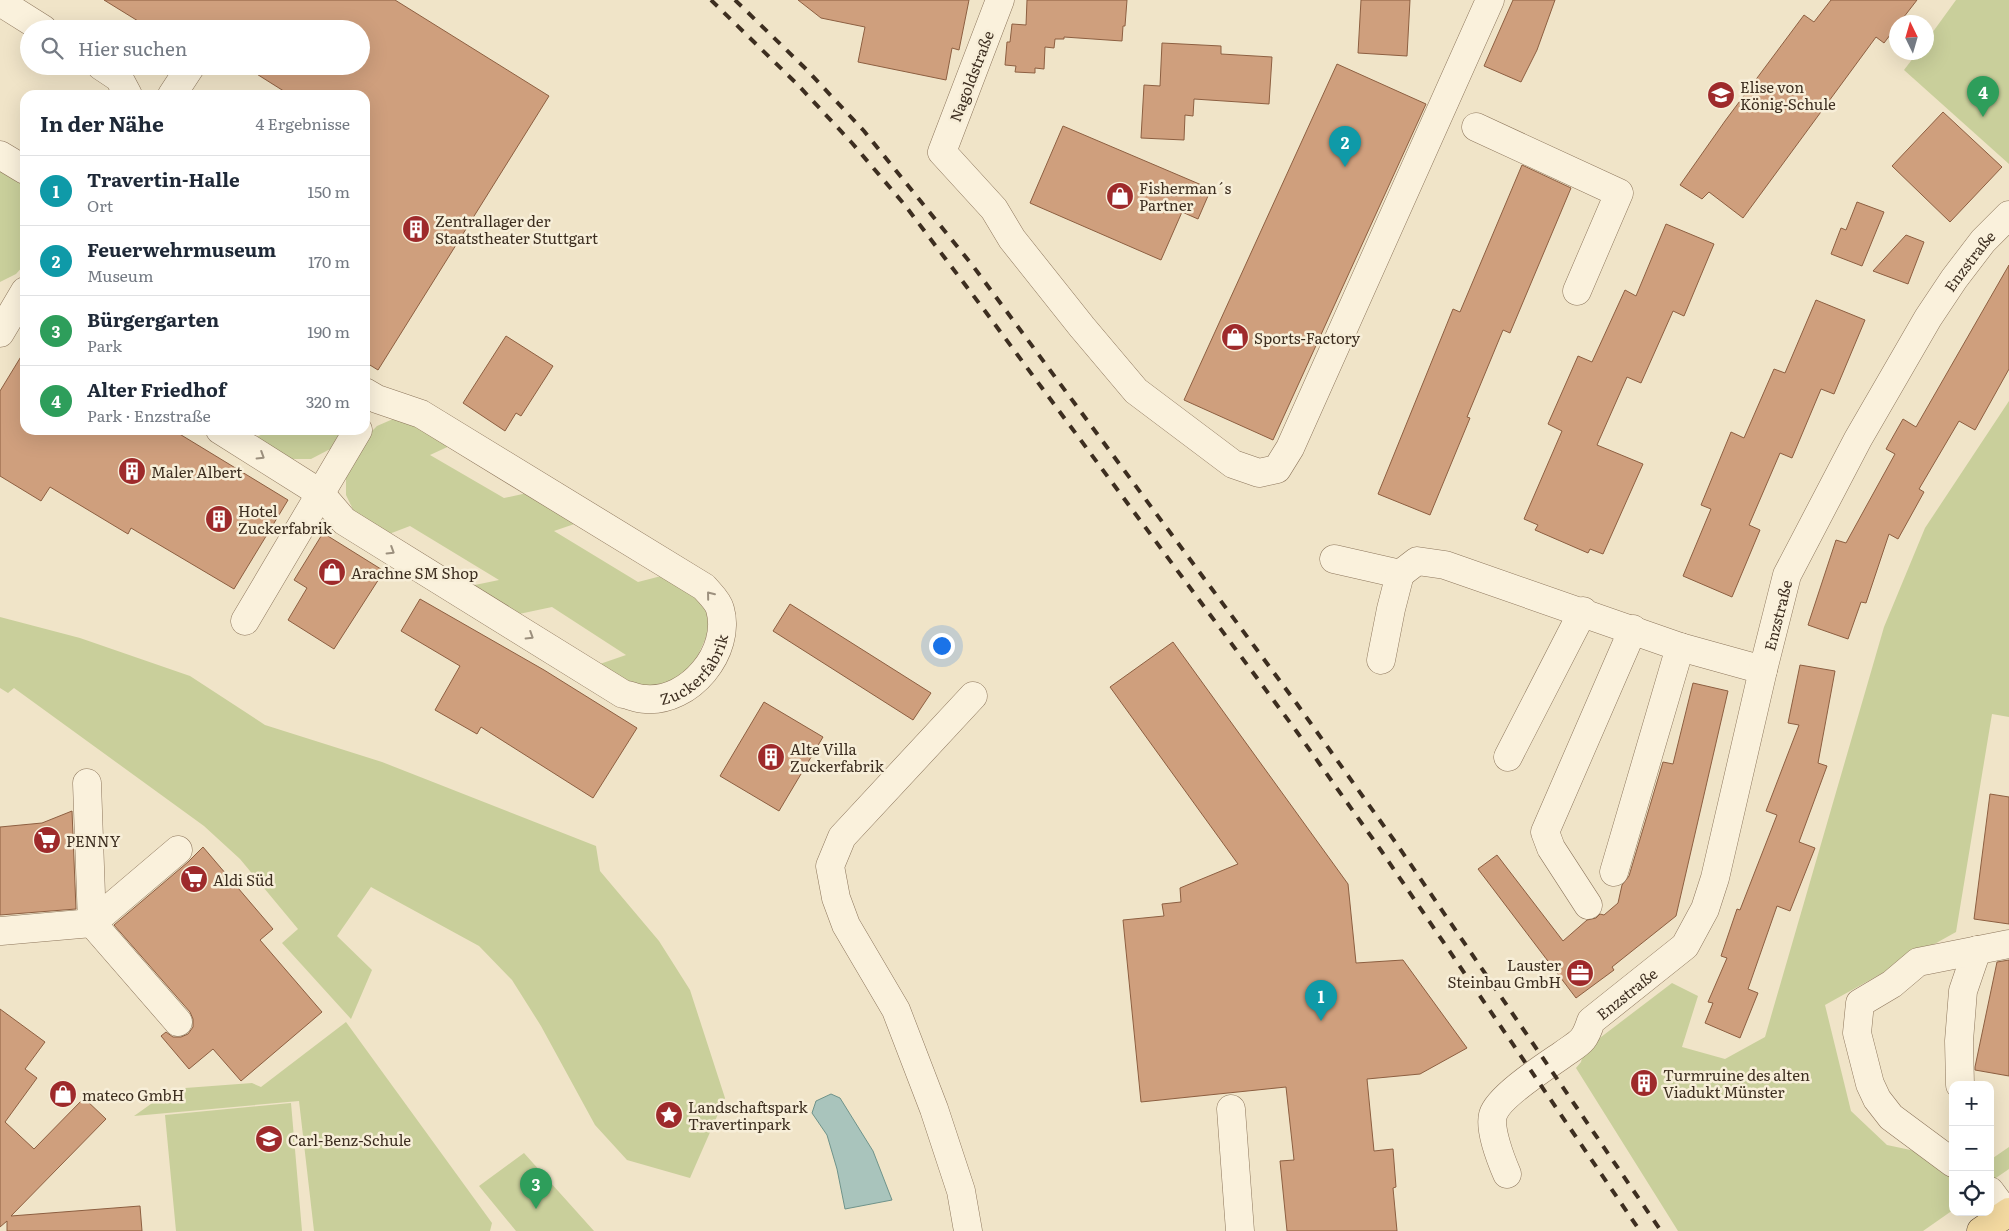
<!DOCTYPE html>
<html lang="de">
<meta charset="utf-8">
<style>
:root{--surface:#fff;--page:#f6f6f7;--text:#1f2937;--muted:#747a83;--line:#e0e1e3;--accent:#9e2a2b}
body{margin:0;font-family:Literata,serif;background:var(--page);color:var(--text)}
.controls{position:absolute;right:15px;bottom:15px;display:grid;overflow:hidden;border-radius:10px;box-shadow:0 5px 20px #0002}
.controls button{width:45px;height:45px;display:grid;place-items:center;padding:0;border:0;border-bottom:1px solid var(--line);background:var(--surface);color:var(--text);font:25px sans-serif}
.compass{position:absolute;left:1889px;top:15px;width:45px;height:45px;border-radius:50%;background:var(--surface);box-shadow:0 5px 20px #0002;rotate:355deg}
.you{position:absolute;left:941px;top:645px;width:18px;height:18px;margin:-12px;border:4px solid #fff;border-radius:50%;background:#1a73e8;box-shadow:0 0 0 8px #1a73e833}
.badge{display:grid;place-items:center;width:32px;height:32px;border-radius:50%;background:var(--accent);color:#fff;font-size:16px;font-weight:700}
.pin{position:absolute;translate:-50% -41px;filter:drop-shadow(0 1px 2px #0008)}
.pin::after{content:'';position:absolute;top:26px;width:18px;height:15px;background:inherit;clip-path:polygon(0 0,100% 0,50% 100%)}
.list{margin:0;padding:0;list-style:none}
h2{display:flex;justify-content:space-between;align-items:center;height:65px;margin:0;padding:0 20px;font-size:21px}
h2 small{font-size:16px;font-weight:400;color:var(--muted)}
.list li{display:grid;grid-template-columns:32px 1fr auto;gap:15px;align-items:center;box-sizing:border-box;height:70px;padding:0 20px;border-top:1px solid var(--line)}
.list b{display:block;font-size:19px;white-space:nowrap}
.list p{margin:0;font-size:16px;white-space:nowrap;color:var(--muted)}
.list em{font-size:16px;font-style:normal;color:var(--muted)}
.icon{flex:none;width:28px;height:28px;fill:none;stroke:currentColor;stroke-width:2;stroke-linecap:round;stroke-linejoin:round}
.map{position:relative;flex:none;width:2009px;height:1231px;overflow:hidden}
.search{position:absolute;background:var(--surface);box-shadow:0 5px 20px #0002;left:20px;top:20px;width:350px;height:55px;display:flex;align-items:center;gap:12px;box-sizing:border-box;padding:0 18px;border-radius:28px;color:var(--muted);font-size:19px}
.panel{position:absolute;background:var(--surface);box-shadow:0 5px 20px #0002;left:20px;top:90px;width:350px;height:345px;border-radius:15px}
.map>svg:first-child{display:block}
.green{fill:#c9cf9b}
.water{fill:#a9c4bc;stroke:#6f938a}
.building{fill:#cf9f7d;stroke:#8d5f41}
.lines{fill:none;stroke-linecap:round;stroke-linejoin:round}
.minor-casing{stroke:#8d765c;stroke-width:29}
.major-casing{stroke:#5b4430;stroke-width:29}
.minor{stroke:#faf1dc;stroke-width:28}
.major{stroke:#f3d9a0;stroke-width:28}
.rail{stroke:#3d2e20;stroke-width:4;stroke-dasharray:9 9;stroke-linecap:butt}
.oneway{stroke:#9c907e}
.labels{text-anchor:middle;dominant-baseline:central;stroke-width:5;stroke-linejoin:round;paint-order:stroke}
.street-label{font-size:15px;fill:#3d2e20;stroke:#f7eed8}
.poi-label{font-size:15px;fill:#3d2e20;stroke:#f7eed8;text-anchor:start}
</style>
<div class="map">
<svg width="2009" height="1231" viewBox="0 0 2009 1231">
<rect width="100%" height="100%" fill="#f0e4c8"/>
<path class="green" d="M1956,0H2009V164L1904,70L1917,53L1926,52L1927,40Z
M0,170L25,177V264L16,274L0,282Z
M2009,401V717L1992,714L1956,932L1825,1005L1851,1111L1887,1145L1953,1159V1210L1923,1231H1678L1576,1068L1581,1062L1584,1050L1672,983L1698,996L1682,1047L1725,1059L1765,1037L1884,627L1925,528Z
M409,418L456,443L430,455L504,498L536,491L583,521L554,531L638,582L669,574L693,588L707,610L709,622L708,633L698,655L682,679L674,684L636,688L597,665L626,655L552,607L519,614L470,586L499,580L410,526L389,534L357,518L346,495V473L367,436L377,426L393,419Z
M272,430H344L334,447L311,459H288L254,438Z
M0,617L80,638L190,676L265,725L382,762L596,846L600,871L659,941L690,990L725,1098L690,1178L627,1160L595,1125L541,1026L512,980L479,946L371,887L337,936L372,970L351,1019L282,943L298,929L240,859L204,826L14,688L8,693L0,688Z
M346,1022L492,1223L490,1231H314L299,1101L134,1116L172,1089L252,1083L261,1087Z
M291,1103L302,1231H176L165,1115Z
M2009,1147V1169L1990,1182V1160Z
M524,1153L594,1231H516L479,1186Z"/>
<path class="water" d="M831,1094L840,1098L873,1151L892,1200L845,1209L837,1169L827,1135L812,1113L816,1101Z"/>
<path class="building" d="M104,0H395L549,96L378,370L365,362V95H290L244,66H361V29H151Z
M798,0H969L959,50L952,48L946,80L858,62L865,27L821,18Z
M1027,0H1127L1125,26H1123L1122,41L1064,37V39H1055L1054,48L1045,47L1044,69L1035,68V73L1015,72L1016,66L1005,65L1007,42H1010L1012,24L1026,25Z
M1361,0H1410L1407,56L1358,53Z
M1513,0H1555L1537,50L1521,82L1484,66Z
M1831,0H1917L1900,22H1896V27L1884,43L1876,37L1743,218L1709,192L1702,199L1680,185L1725,121L1804,15L1814,22Z
M1162,43L1221,46V54L1272,57L1269,104L1194,99L1193,116L1185,115L1184,140L1141,138L1144,85L1160,86Z
M1337,64L1426,104L1273,440L1184,400Z
M1943,112L2002,167L1950,222L1892,166Z
M1063,126L1211,189L1198,219L1182,212L1161,260L1030,203Z
M1522,165L1571,188L1510,333L1503,330L1467,417L1470,418L1430,515L1378,494L1453,309L1460,312Z
M1857,202L1884,212L1862,266L1831,254L1841,228L1846,230Z
M1666,224L1714,244L1684,316L1673,311L1641,383L1627,377L1597,445L1643,464L1603,554L1590,549L1588,553L1535,530L1538,525L1524,519L1562,431L1548,424L1578,356L1592,362L1625,290L1636,296Z
M1906,235L1924,242L1908,284L1873,271Z
M2009,265V369L1975,430L1959,421L1919,489L1924,492L1898,539L1889,534L1866,603L1861,602L1848,639L1808,625L1836,540L1846,543L1895,454L1886,449L1903,419L1916,427Z
M1816,300L1865,320L1834,394L1821,389L1792,458L1780,453L1749,525L1760,530L1732,597L1683,576L1711,509L1701,505L1731,432L1744,438L1774,369L1785,373Z
M506,336L553,366L521,416L516,413L505,431L463,403Z
M25,350V430H173L288,500L234,589L131,528L128,534L50,487L41,501L0,476V391Z
M323,533L384,571L334,649L288,620L307,588L294,580Z
M420,599L544,670L637,728L593,798L481,727L477,734L435,710L460,666L401,631Z
M790,604L931,693L913,720L773,631Z
M1173,642L1348,884L1356,963L1403,960L1467,1048L1420,1074L1367,1079L1374,1151L1393,1149L1396,1187L1393,1188L1397,1231H1287L1280,1161L1294,1160L1286,1087L1141,1102L1123,920L1164,916L1162,904L1181,902L1180,888L1238,864L1110,687Z
M1800,665L1835,671L1818,763L1827,766L1799,842L1815,848L1790,911L1777,906L1748,989L1758,993L1740,1038L1705,1023L1713,1003L1708,1002L1727,958L1721,956L1737,909L1740,910L1777,815L1766,811L1799,725L1788,723Z
M1693,683L1728,691L1676,916L1612,967L1614,970L1576,998L1478,869L1497,855L1563,941L1587,920L1596,918L1600,914L1604,915L1618,903L1622,885L1629,876L1663,762L1673,764Z
M764,702L823,737L779,811L720,776Z
M1990,794L2009,797V924L1974,919Z
M72,811L76,909L0,915V827L42,823Z
M203,847L273,929L260,940L322,1012L241,1081L213,1049L189,1069L161,1036L166,1032L173,1037H181L188,1034L193,1027V1019L190,1012L114,925L188,862Z
M2009,960V1076L1975,1070V1067L1997,962Z
M0,1009L45,1042L25,1069L37,1078L5,1122L34,1149L84,1098L106,1119L11,1216L140,1206L142,1231H7V1221L0,1227Z"/>
<g class="lines">
<g class="minor-casing">
<g id="minor">
<path d="M1000,0L942,152L994,209L1012,239L1082,327L1136,391L1233,464L1259,473L1277,469L1290,448L1490,0"/>
<path d="M0,2L43,29"/>
<path d="M101,66L119,78L128,95"/>
<path d="M172,95L191,66"/>
<path d="M1476,127L1619,193L1577,291"/>
<path d="M0,155L25,170"/>
<path d="M0,333L25,291"/>
<path id="s1" d="M220,430L320,493L344,521L623,694C630,695 638,699 645,699C690,703 732,651 720,609C718,601 709,593 704,587L421,414L377,399L365,392"/>
<path d="M1334,559L1400,574L1417,561L1445,565L1680,647L1763,670"/>
<path d="M245,621L358,430"/>
<path d="M1381,660L1391,609L1400,574"/>
<path d="M1508,757L1583,611"/>
<path d="M87,783L92,923L178,1022"/>
<path d="M1614,872L1680,647"/>
<path d="M1588,905L1551,848L1545,832L1633,629"/>
<path d="M1,931L92,923L178,850"/>
<path d="M1960,1085L1959,1041L1963,991L1977,950"/>
<path d="M1231,1109L1240,1231"/>
<path d="M1953,1163L1891,1117L1877,1099L1870,1084L1857,1033L1860,1003L1892,984L1918,962L2009,944"/>
<path id="s2" d="M1507,1174C1501,1160 1489,1129 1493,1115C1498,1097 1546,1066 1562,1055C1580,1042 1584,1043 1591,1021L1685,946L1705,909L1715,878L1763,670L1787,575L1858,439L1928,318L1954,279L1983,241L2009,215"/>
<path d="M1990,1191L2007,1214"/>
<path d="M968,1231L961,1191L934,1109L896,1010L846,925L836,898L830,866L842,837L973,696"/>
</g>
</g>
<g class="major-casing">
<path id="major" d="M1981,1231L2009,1212"/>
</g>
<use href="#minor" class="minor"/>
<use href="#major" class="major"/>
<path class="rail" d="M711,0L798,85L852,143L904,204L985,311L1297,732L1380,849L1640,1231
M735,0L807,70L864,131L973,266L1297,704L1396,843L1661,1231"/>
</g>
<defs><path id="oneway-chevron" d="M-2-3.5L2.5 0L-2 3.5" fill="none" stroke-width="1.6" stroke-linecap="round" stroke-linejoin="round" transform="scale(1.25)"/></defs>
<g class="oneway">
<use href="#oneway-chevron" transform="translate(261 456) rotate(32)"/>
<use href="#oneway-chevron" transform="translate(391 551) rotate(32)"/>
<use href="#oneway-chevron" transform="translate(710 595) rotate(-129)"/>
<use href="#oneway-chevron" transform="translate(530 636) rotate(32)"/>
</g>
<defs>
<g id="school-disc" transform="scale(1.4375)"><circle r="9.5" fill="#9e2a2b" stroke="#f7eed8"/><path d="M0-5L7-2L0 1L-7-2ZM-4 1L0 2.5L4 1V4Q0 6-4 4Z" fill="#fff"/></g>
<g id="shop-disc" transform="scale(1.4375)"><circle r="9.5" fill="#9e2a2b" stroke="#f7eed8"/><path d="M-5-2.5h2.3a2.7 3.5 0 0 1 5.4 0H5L5.5 6h-11ZM-1.5-2.5h3a1.5 2.3 0 0 0-3 0Z" fill="#fff"/></g>
<g id="building-disc" transform="scale(1.4375)"><circle r="9.5" fill="#9e2a2b" stroke="#f7eed8"/><path d="M-4-6H4V6H1V3H-1V6H-4ZM-2.5-4.3h1.7v1.8h-1.7ZM.8-4.3h1.7v1.8H.8ZM-2.5-1h1.7V.8h-1.7ZM.8-1h1.7V.8H.8Z" fill="#fff"/></g>
<g id="supermarket-disc" transform="scale(1.4375)"><circle r="9.5" fill="#9e2a2b" stroke="#f7eed8"/><path d="M-6-5.5h2.5l.6 2H6L4.5 2H-2.5L-4.4-4H-6ZM-1.5 3.2a1.3 1.3 0 1 0 .1 0ZM3 3.2a1.3 1.3 0 1 0 .1 0Z" fill="#fff"/></g>
<g id="office-disc" transform="scale(1.4375)"><circle r="9.5" fill="#9e2a2b" stroke="#f7eed8"/><path d="M-6-3h4V-5.5h4V-3h4V5H-6ZM-1-4.5V-3h2v-1.5ZM-6 0V1H6V0Z" fill="#fff"/></g>
<g id="sight-disc" transform="scale(1.4375)"><circle r="9.5" fill="#9e2a2b" stroke="#f7eed8"/><path d="M0-6L1.8-2.2L6-1.7L2.9 1.2L3.7 5.4L0 3.3L-3.7 5.4L-2.9 1.2L-6-1.7L-1.8-2.2Z" fill="#fff"/></g>
</defs>
<g fill-rule="evenodd">
<use href="#school-disc" x="1721" y="95"/>
<use href="#shop-disc" x="1120" y="196"/>
<use href="#building-disc" x="416" y="229"/>
<use href="#shop-disc" x="1235" y="337"/>
<use href="#building-disc" x="132" y="471"/>
<use href="#building-disc" x="219" y="519"/>
<use href="#shop-disc" x="332" y="572"/>
<use href="#building-disc" x="771" y="757"/>
<use href="#supermarket-disc" x="47" y="840"/>
<use href="#supermarket-disc" x="194" y="879"/>
<use href="#office-disc" x="1580" y="973"/>
<use href="#building-disc" x="1644" y="1083"/>
<use href="#shop-disc" x="63" y="1094"/>
<use href="#sight-disc" x="669" y="1115"/>
<use href="#school-disc" x="269" y="1139"/>
</g>
<g class="labels">
<g class="street-label">
<text transform="translate(971 76) rotate(-69)">Nagoldstraße</text>
<text stroke="none"><textPath href="#s2" startOffset="1070">Enzstraße</textPath></text>
<text stroke="none"><textPath href="#s2" startOffset="665">Enzstraße</textPath></text>
<text stroke="none"><textPath href="#s1" startOffset="568">Zuckerfabrik</textPath></text>
<text stroke="none"><textPath href="#s2" startOffset="245">Enzstraße</textPath></text>
</g>
<g class="poi-label">
<text x="1740" y="86">Elise von<tspan x="1740" dy="17">König-Schule</tspan></text>
<text x="1139" y="187">Fisherman´s<tspan x="1139" dy="17">Partner</tspan></text>
<text x="435" y="220">Zentrallager der<tspan x="435" dy="17">Staatstheater Stuttgart</tspan></text>
<text x="1254" y="337">Sports-Factory</text>
<text x="151" y="471">Maler Albert</text>
<text x="238" y="510">Hotel<tspan x="238" dy="17">Zuckerfabrik</tspan></text>
<text x="351" y="572">Arachne SM Shop</text>
<text x="790" y="748">Alte Villa<tspan x="790" dy="17">Zuckerfabrik</tspan></text>
<text x="66" y="840">PENNY</text>
<text x="213" y="879">Aldi Süd</text>
<text x="1561" y="964" text-anchor="end">Lauster<tspan x="1561" dy="17">Steinbau GmbH</tspan></text>
<text x="1663" y="1074">Turmruine des alten<tspan x="1663" dy="17">Viadukt Münster</tspan></text>
<text x="82" y="1094">mateco GmbH</text>
<text x="688" y="1106">Landschaftspark<tspan x="688" dy="17">Travertinpark</tspan></text>
<text x="288" y="1139">Carl-Benz-Schule</text>
</g>
</g>
</svg>
<div class="controls">
<button>+</button>
<button>−</button>
<button><svg class="icon" aria-label="locate" viewBox="0 0 24 24"><circle cx="12" cy="12" r="6"/><path d="M12 2v4M12 18v4M2 12h4M18 12h4"/></svg></button>
</div>
<svg class="compass" viewBox="-18 -18 36 36"><path d="M0-13l5 13h-10z" fill="#e53935"/><path d="M0 13l5-13h-10z" fill="#747a83"/></svg>
<div class="you"></div>
<div class="pin badge" style="left:1321px;top:1021px;background:#0f9aa8">1</div>
<div class="pin badge" style="left:1345px;top:167px;background:#0f9aa8">2</div>
<div class="pin badge" style="left:536px;top:1209px;background:#2e9e5b">3</div>
<div class="pin badge" style="left:1983px;top:117px;background:#2e9e5b">4</div>
<div class="search"><svg class="icon" aria-label="search" viewBox="0 0 24 24"><circle cx="10" cy="10" r="6"/><path d="M15 15l6 6"/></svg>Hier suchen</div>
<section class="panel">
<h2>In der Nähe<small>4 Ergebnisse</small></h2>
<ul class="list">
<li><span class="badge" style="background:#0f9aa8">1</span><div><b>Travertin-Halle</b><p>Ort</p></div><em>150 m</em></li>
<li><span class="badge" style="background:#0f9aa8">2</span><div><b>Feuerwehrmuseum</b><p>Museum</p></div><em>170 m</em></li>
<li><span class="badge" style="background:#2e9e5b">3</span><div><b>Bürgergarten</b><p>Park</p></div><em>190 m</em></li>
<li><span class="badge" style="background:#2e9e5b">4</span><div><b>Alter Friedhof</b><p>Park · Enzstraße</p></div><em>320 m</em></li>
</ul>
</section>
</div>
